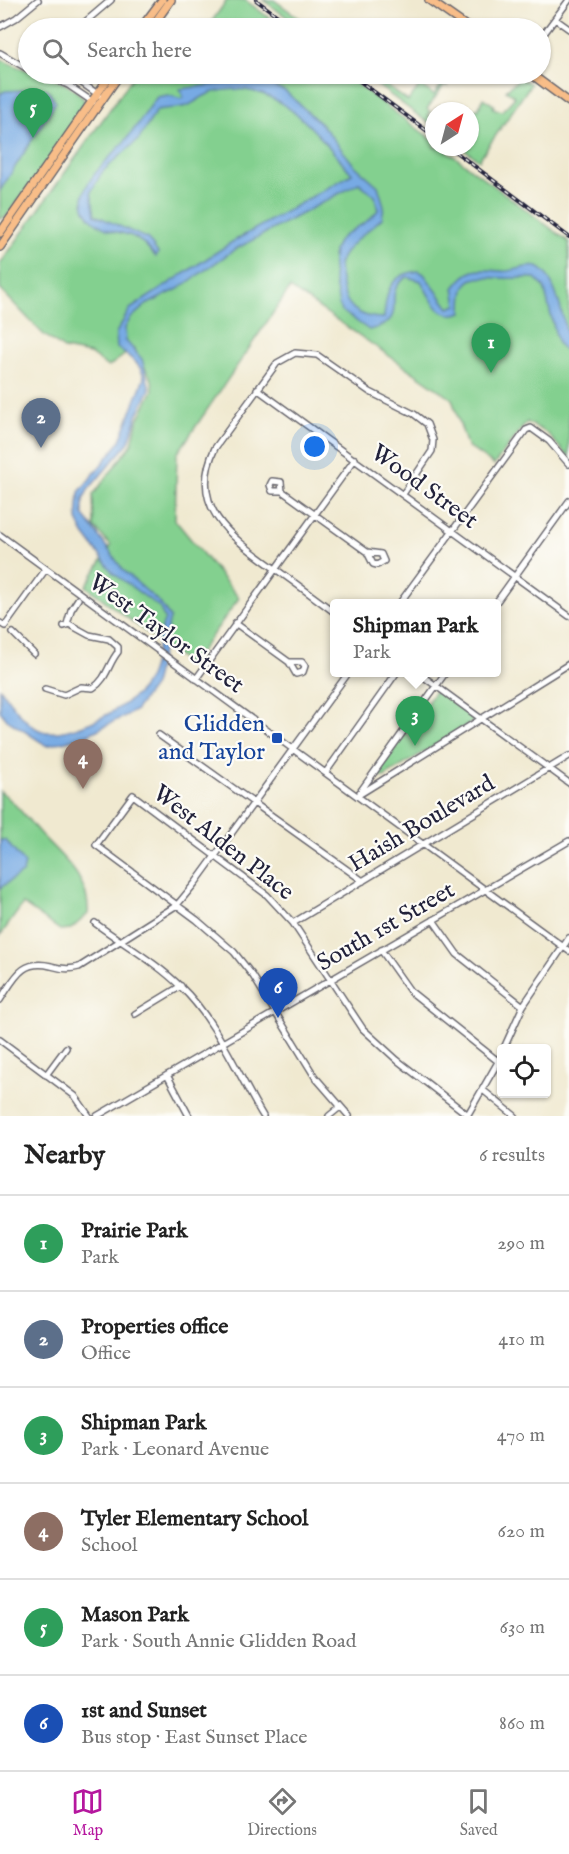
<!DOCTYPE html>
<meta charset="utf-8">
<style>
:root{--surface:#fff;--page:#f6f6f6;--text:#222;--muted:#767676;--line:#e0e0e0;--accent:#b5179e}
body{margin:0;font-family:"IM FELL English",serif;background:var(--page);color:var(--text)}
.controls{position:absolute;right:18px;bottom:18px;display:grid;overflow:hidden;border-radius:6px;box-shadow:0 2px 4px #0004}
.controls button{width:54px;height:54px;display:grid;place-items:center;padding:0;border:0;border-bottom:2px solid var(--line);background:var(--surface);color:var(--text);font:30px sans-serif}
.compass{position:absolute;left:425px;top:102px;width:54px;height:54px;border-radius:50%;background:var(--surface);box-shadow:0 2px 4px #0004;rotate:36deg}
.you{position:absolute;left:315px;top:447px;width:21px;height:21px;margin:-15px;border:4px solid #fff;border-radius:50%;background:#1a73e8;box-shadow:0 0 0 9px #1a73e833}
.badge{display:grid;place-items:center;width:39px;height:39px;border-radius:50%;background:var(--accent);color:#fff;font-size:20px;font-weight:700}
.pin{position:absolute;translate:-50% -50px;filter:drop-shadow(0 2px 3px #0008)}
.pin::after{content:'';position:absolute;top:32px;width:21px;height:18px;background:inherit;clip-path:polygon(0 0,100% 0,50% 100%)}
.popup{position:absolute;left:330px;top:599px;width:171px;height:78px;box-sizing:border-box;display:grid;place-content:center;border-radius:6px;background:var(--surface);filter:drop-shadow(0 2px 4px #0005);font-size:20px;white-space:nowrap;color:var(--muted)}
.popup b{font-size:22px;color:var(--text)}
.popup::after{content:'';position:absolute;left:50%;top:100%;margin-left:-12px;border:12px solid transparent;border-top-color:var(--surface)}
.list{margin:0;padding:0;list-style:none}
h2{display:flex;justify-content:space-between;align-items:center;height:78px;margin:0;padding:0 24px;font-size:26px}
h2 small{font-size:20px;font-weight:400;color:var(--muted)}
.list li{display:grid;grid-template-columns:39px 1fr auto;gap:18px;align-items:center;box-sizing:border-box;height:96px;padding:0 24px;border-top:2px solid var(--line)}
.list b{display:block;font-size:22px;white-space:nowrap}
.list p{margin:0;font-size:20px;white-space:nowrap;color:var(--muted)}
.list em{font-size:20px;font-style:normal;color:var(--muted)}
.icon{flex:none;width:33px;height:33px;fill:none;stroke:currentColor;stroke-width:2;stroke-linecap:round;stroke-linejoin:round}
.map{position:relative;flex:none;width:569px;height:1116px;overflow:hidden}
.search{position:absolute;background:var(--surface);box-shadow:0 2px 4px #0004;left:18px;right:18px;top:18px;height:66px;display:flex;align-items:center;gap:15px;box-sizing:border-box;padding:0 21px;border-radius:33px;color:var(--muted);font-size:22px}
.sheet{height:654px;background:var(--surface)}
nav{display:flex;justify-content:space-around;align-items:center;box-sizing:border-box;height:84px;border-top:2px solid var(--line);background:var(--surface);font-size:16px;color:var(--muted)}
nav a{display:grid;justify-items:center;gap:3px}
nav .on{color:var(--accent)}
.map>svg:first-child{display:block}
.green{fill:#83d08f;stroke:#527965;stroke-width:1.5}
.water{fill:#77aae4;stroke:#4c6690;stroke-width:1.5}
.lines{fill:none;stroke-linecap:round;stroke-linejoin:round}
.minor-casing{stroke:#6a686f;stroke-width:8}
.major-casing{stroke:#6a686f;stroke-width:10}
.minor{stroke:#fff;stroke-width:5}
.major{stroke:#f8bd88;stroke-width:7}
.rail-casing{stroke:#22223b;stroke-width:4}
.rail{stroke:#fdfcf7;stroke-width:1.5;stroke-dasharray:4.5;stroke-linecap:butt}
.transit-dot{fill:#1a4fb4;stroke:#fdfcf7;stroke-width:2}
.labels{text-anchor:middle;dominant-baseline:central;stroke-width:4.5;stroke-linejoin:round;paint-order:stroke}
.street-label{font-size:24px;fill:#22223b;stroke:#fdfcf7}
.transit-label{font-size:24px;fill:#164399;stroke:#fdfcf7;text-anchor:end}
</style>
<div class="map">
<svg width="569" height="1116" viewBox="0 0 569 1116">
<rect width="100%" height="100%" fill="#fdfcf7"/>
<filter id="ink" filterUnits="userSpaceOnUse"><feTurbulence type="fractalNoise" baseFrequency=".0167" numOctaves="2"/><feDisplacementMap in="SourceGraphic" scale="12" xChannelSelector="R" yChannelSelector="G"/><feConvolveMatrix kernelMatrix="1 2 1 2 8 2 1 2 1" color-interpolation-filters="sRGB"/></filter>
<filter id="wash" filterUnits="userSpaceOnUse"><feTurbulence type="fractalNoise" baseFrequency=".008" numOctaves="4" result="noise"/><feDisplacementMap in="SourceGraphic" scale="24" xChannelSelector="R" yChannelSelector="G"/><feGaussianBlur stdDeviation="1.35" result="paint"/><feColorMatrix in="noise" values="0 0 0 0 0 0 0 0 0 0 0 0 0 0 0 0 0 1.4 0 .05"/><feComposite in="paint" operator="in"/></filter>
<g filter="url(#wash)">
<rect width="100%" height="100%" fill="#f0e9d0"/>
<path class="green" d="M227,0H245L283,28H207Z
M263,0H274L313,28H302Z
M0,58C22,74 72,76 85,102L59,146L7,216L0,219Z
M135,74H168L173,76L175,74H343L434,141V147H442L569,242V458L547,433L527,422L494,465L467,446L452,399L290,288L177,454L175,520L239,598L190,666L86,586L111,546L94,527L93,495L132,444L137,422L153,390L152,380L134,348L108,367L90,354L64,349L43,334L0,289V264Z
M362,74H370L408,101L420,85L434,95L449,74H452L446,83L448,86L444,85L427,109L430,112L428,115L434,120V127Z
M520,78L531,84L479,160L461,147H470V117L476,109L478,110L483,98L494,105L493,108L502,111L515,97L506,90Z
M436,690L477,719L384,777L379,776L377,773Z
M0,791C15,802 24,815 36,829C59,856 90,875 88,914L71,929L60,930L23,904L0,936Z"/>
<path class="water" d="M255,79L285,91L323,126L354,165L378,186L384,206L382,218C370,230 346,245 340,262C338,267 340,275 341,280C344,307 358,318 384,318C386,292 389,274 419,271L424,274L449,308L457,305L454,288C469,267 477,269 501,271C512,273 526,264 537,267C556,273 569,337 569,354L558,344L544,287L535,278C524,277 513,279 501,278C469,276 462,277 462,312C439,322 430,297 421,281L407,277C377,294 415,319 369,330L342,311L339,305C336,285 326,257 340,239C351,228 366,226 378,210L375,196L359,183L234,250L178,289L146,305L130,319L125,328L126,341L142,359L150,389L137,416L129,442L88,490L83,500V514L123,570L160,603L170,618L154,685L135,711L85,736L47,746L7,720L0,711V688C9,700 26,726 42,731C67,739 129,708 144,686C157,666 156,640 165,619L159,607L113,573L84,534L77,520L79,492L119,443L144,378C142,364 128,356 117,348L116,333L130,309L232,242L352,174C317,133 276,76 214,92C205,94 197,101 189,105C180,109 167,108 157,110L139,139L102,172L91,192L95,215L148,239L158,253L156,257C149,249 142,240 132,236C115,230 111,234 94,221C62,195 108,161 124,142C136,128 146,112 157,97L168,95L181,99L183,97L180,89Z
M47,89L56,102L0,191V94L5,91Z
M0,840L6,841L25,864L23,872L0,888Z"/>
</g>
<g filter="url(#ink)">
<g class="lines">
<g class="minor-casing">
<path id="minor" d="M555,19L569,29
M0,27L16,18L38,0
M78,28L111,0
M540,39L569,0
M0,53L28,69
M43,74L68,85L93,102
M69,74L99,95
M257,389L569,616
M282,491H272L270,485L272,481L281,482L282,491L367,552L373,564L377,565L384,561L381,554L367,552
M0,535L569,951
M399,604L526,430L531,428L549,441L569,464
M495,604L569,501
M334,612C314,597 294,582 274,568C231,537 187,507 215,448L277,363L295,353L317,355L370,392L414,414L427,424L433,440L432,451L403,494
M0,623L5,626L46,569
M235,623L289,662L296,674L303,672L305,666L302,662H289
M67,624L71,610L78,599
M13,633L34,654
M417,672L569,783
M196,679L355,459
M45,689L64,695L81,687L93,688C107,679 108,664 118,652V647L109,639L89,635L69,624L64,626
M159,735L363,881
M326,772L397,672
M360,792L446,672
M357,796L569,664
M433,920L457,954L523,1006
M95,923C123,944 156,962 181,987C216,1020 238,1075 263,1116
M293,923L569,756
M381,950L410,991L499,1062
M0,1000C15,978 21,959 51,966C61,969 69,970 79,967L177,905L196,882L349,672
M135,1014L181,986
M0,1040L75,1096L89,1116
M504,1048L523,1006L569,938
M46,1075L66,1048
M167,1075L189,1116
M484,1091L515,1116
M97,1116L569,841
M329,1116L340,1107
M349,1116L315,1077L253,976L234,952L197,920L96,845L133,795L267,895L293,923L363,1029L397,1060L468,1115
M467,1116L502,1055"/>
</g>
<g class="major-casing">
<path id="major" d="M429,0L469,28
M141,28L162,0
M151,28L171,0
M531,74L569,102
M0,233L111,74
M0,247L120,74"/>
</g>
<use href="#minor" class="minor"/>
<use href="#major" class="major"/>
<g class="rail-casing">
<path id="rail" d="M256,0L294,28
M350,74L434,136
M449,147L569,237"/>
</g>
<use href="#rail" class="rail"/>
</g>
</g>
<rect class="transit-dot" x="271" y="732" width="12" height="12" rx="3"/>
<g class="labels">
<g class="street-label">
<text transform="translate(424 487) rotate(36)">Wood Street</text>
<text transform="translate(166 634) rotate(36)">West Taylor Street</text>
<text transform="translate(422 824) rotate(-31)">Haish Boulevard</text>
<text transform="translate(223 843) rotate(38)">West Alden Place</text>
<text transform="translate(386 927) rotate(-30)">South 1st Street</text>
</g>
<g class="transit-label">
<text x="265" y="724">Glidden<tspan x="265" dy="28">and Taylor</tspan></text>
</g>
</g>
</svg>
<div class="controls">
<button><svg class="icon" aria-label="locate" viewBox="0 0 24 24"><circle cx="12" cy="12" r="6"/><path d="M12 2v4M12 18v4M2 12h4M18 12h4"/></svg></button>
</div>
<svg class="compass" viewBox="-18 -18 36 36"><path d="M0-13l5 13h-10z" fill="#e53935"/><path d="M0 13l5-13h-10z" fill="#767676"/></svg>
<div class="you"></div>
<div class="pin badge" style="left:491px;top:373px;background:#2e9e5b">1</div>
<div class="pin badge" style="left:41px;top:448px;background:#5c6f8a">2</div>
<div class="pin badge" style="left:415px;top:746px;background:#2e9e5b">3</div>
<div class="popup"><b>Shipman Park</b>Park</div>
<div class="pin badge" style="left:83px;top:789px;background:#8d6e63">4</div>
<div class="pin badge" style="left:33px;top:138px;background:#2e9e5b">5</div>
<div class="pin badge" style="left:278px;top:1018px;background:#1a4fb4">6</div>
<div class="search"><svg class="icon" aria-label="search" viewBox="0 0 24 24"><circle cx="10" cy="10" r="6"/><path d="M15 15l6 6"/></svg>Search here</div>
</div>
<section class="sheet">
<h2>Nearby<small>6 results</small></h2>
<ul class="list">
<li><span class="badge" style="background:#2e9e5b">1</span><div><b>Prairie Park</b><p>Park</p></div><em>290 m</em></li>
<li><span class="badge" style="background:#5c6f8a">2</span><div><b>Properties office</b><p>Office</p></div><em>410 m</em></li>
<li><span class="badge" style="background:#2e9e5b">3</span><div><b>Shipman Park</b><p>Park · Leonard Avenue</p></div><em>470 m</em></li>
<li><span class="badge" style="background:#8d6e63">4</span><div><b>Tyler Elementary School</b><p>School</p></div><em>620 m</em></li>
<li><span class="badge" style="background:#2e9e5b">5</span><div><b>Mason Park</b><p>Park · South Annie Glidden Road</p></div><em>630 m</em></li>
<li><span class="badge" style="background:#1a4fb4">6</span><div><b>1st and Sunset</b><p>Bus stop · East Sunset Place</p></div><em>860 m</em></li>
</ul>
</section>
<nav>
<a class="on"><svg class="icon" aria-label="map" viewBox="0 0 24 24"><path d="M3 6l6-2 6 2 6-2v14l-6 2-6-2-6 2zM9 4v14M15 6v14"/></svg>Map</a>
<a><svg class="icon" aria-label="directions" viewBox="0 0 24 24"><path d="M12 3l9 9-9 9-9-9zM9 14v-3h6M13 9l2 2-2 2"/></svg>Directions</a>
<a><svg class="icon" aria-label="saved" viewBox="0 0 24 24"><path d="M7 4h10v16l-5-4-5 4z"/></svg>Saved</a>
</nav>
